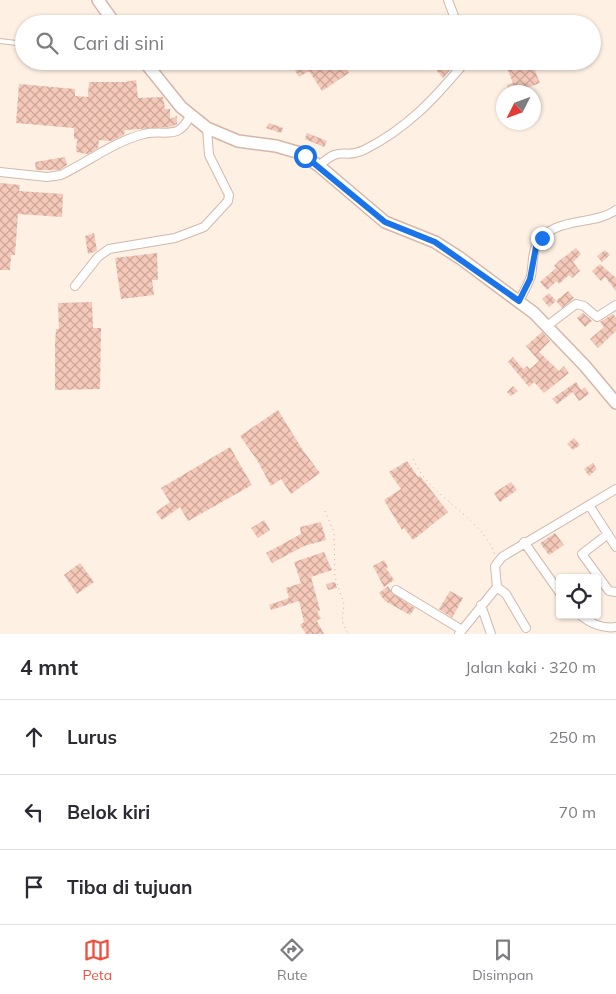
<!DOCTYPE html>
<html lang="id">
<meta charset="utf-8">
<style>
:root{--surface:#fff;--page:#f7f7f7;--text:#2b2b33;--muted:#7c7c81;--line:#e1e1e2;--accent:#f04f40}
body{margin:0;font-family:Mulish,sans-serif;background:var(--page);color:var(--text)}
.controls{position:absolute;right:15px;bottom:15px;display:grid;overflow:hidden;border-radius:5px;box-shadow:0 1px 4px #0004}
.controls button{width:45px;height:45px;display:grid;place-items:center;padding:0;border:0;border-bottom:1px solid var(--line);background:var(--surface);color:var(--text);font:25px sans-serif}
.compass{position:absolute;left:496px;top:85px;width:45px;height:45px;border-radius:50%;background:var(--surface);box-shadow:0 1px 4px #0004;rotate:228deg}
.stop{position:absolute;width:15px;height:15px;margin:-11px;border:4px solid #1a73e8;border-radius:50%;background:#fff}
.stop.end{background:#1a73e8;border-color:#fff;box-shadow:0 1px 5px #0008}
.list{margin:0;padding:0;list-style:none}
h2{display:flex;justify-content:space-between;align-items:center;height:65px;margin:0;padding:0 20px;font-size:21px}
h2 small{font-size:16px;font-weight:400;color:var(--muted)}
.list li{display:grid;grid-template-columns:32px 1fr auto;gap:15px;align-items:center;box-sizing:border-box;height:75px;padding:0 20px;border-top:1px solid var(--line)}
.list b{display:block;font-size:19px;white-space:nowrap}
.list em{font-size:16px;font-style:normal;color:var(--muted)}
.icon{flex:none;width:28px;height:28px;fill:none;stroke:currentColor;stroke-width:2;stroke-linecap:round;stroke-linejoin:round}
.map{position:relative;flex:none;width:616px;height:634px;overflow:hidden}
.search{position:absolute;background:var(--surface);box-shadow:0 1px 4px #0004;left:15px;right:15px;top:15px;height:55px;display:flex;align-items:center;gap:12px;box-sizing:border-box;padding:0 18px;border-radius:28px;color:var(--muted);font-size:19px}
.sheet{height:290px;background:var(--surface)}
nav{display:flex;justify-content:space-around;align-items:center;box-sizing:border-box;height:70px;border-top:1px solid var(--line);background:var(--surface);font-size:14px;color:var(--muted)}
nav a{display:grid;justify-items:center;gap:2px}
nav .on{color:var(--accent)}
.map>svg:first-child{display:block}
.building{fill:url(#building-cross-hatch)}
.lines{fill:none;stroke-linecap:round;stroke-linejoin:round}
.lane-casing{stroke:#d2b8ab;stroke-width:6}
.street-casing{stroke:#d2b8ab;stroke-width:10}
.secondary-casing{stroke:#d5b6a9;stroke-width:14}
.path{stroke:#daab9c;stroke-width:1;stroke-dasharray:1 4;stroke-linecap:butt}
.lane{stroke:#fff;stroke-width:4}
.street{stroke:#fff;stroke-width:8}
.secondary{stroke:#fff;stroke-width:11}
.route{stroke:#1a73e8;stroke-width:6}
</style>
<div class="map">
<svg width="616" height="634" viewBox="0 0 616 634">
<defs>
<pattern id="building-cross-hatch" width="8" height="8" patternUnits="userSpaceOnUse" patternTransform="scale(1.25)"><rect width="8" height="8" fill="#f5c9b9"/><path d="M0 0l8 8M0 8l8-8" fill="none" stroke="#cba698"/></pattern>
</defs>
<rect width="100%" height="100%" fill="#fef0e3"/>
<path class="building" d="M289,61H342L349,73L322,91L309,71L299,77Z
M434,61H458L443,78L431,64Z
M525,61H531L540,83L516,92H510L507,85L513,83L507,68Z
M136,80L138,98L163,97L165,109H170V119L177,116V124L170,127L125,130L124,135L111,141L99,140L98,148L88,154L76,152L77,139H74V128L16,123L19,84L75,89V96L88,97L89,82H125Z
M269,123L283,128L281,133L266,128Z
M307,133L327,141L324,147L305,139Z
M65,157L67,165L59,170H36L35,162Z
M0,183L20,185L19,191L63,194L62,217L18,214L15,255H11L10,270H0Z
M94,233L97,251L88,254L85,236Z
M576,248L581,254L573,262L580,271L572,278L569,275L559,284L557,281L547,290L540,282L556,268L554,266L559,261Z
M605,250L610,255L602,262L597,256Z
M157,253L158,280H152L154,295L121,299L115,258Z
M600,264L616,278V291L605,277L601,281L592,271Z
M568,291L574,298L562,308L556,301Z
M549,293L556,301L549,307L542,299Z
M92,302L93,328H101L100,389L55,390V343L56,329H59L58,303Z
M583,313L592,321L585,327L577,318Z
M613,314L616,318V331L598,348L590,339L604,327L600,322Z
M542,332L550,341L539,352L559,371L564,366L569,373L544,393L534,382L529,387L508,362L513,357L523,369L527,366L530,369L539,361L526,346Z
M576,382L581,390L585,387L589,394L579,401L573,392L557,404L552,399Z
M513,386L518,391L511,396L507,392Z
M278,410L302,449L320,473L291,494L281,479L271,486L257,460L240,436Z
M574,438L580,445L573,450L567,444Z
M230,447L252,485L188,521L180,507L162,520L156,512L170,502L161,488Z
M407,461L418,477L420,476L448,512L413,540L404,528L402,530L384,500L401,489L389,472Z
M593,463L597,469L589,476L584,469Z
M511,482L517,490L500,502L494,493Z
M264,520L270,530L258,538L251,528Z
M321,522L326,540L304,546L272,563L266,553L301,534L300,527Z
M555,533L564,545L549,555L540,543Z
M324,552L332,570L311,577L320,610L317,612L321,618L317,621L324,634H306L300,625L304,622L299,601L271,610L269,605L289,598L286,588L301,583L294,562Z
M384,560L388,567L386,568L394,580L384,587L373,566Z
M80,563L94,582L77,594L64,575Z
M335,582L337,588L328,590L326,584Z
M388,586L393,594L415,608L410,615L385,601L379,593Z
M450,591L463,598L452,618L439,609Z"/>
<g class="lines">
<g class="lane-casing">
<path id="lane" d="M0,41L24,44"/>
</g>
<g class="street-casing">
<path id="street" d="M448,0L457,24
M319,166C342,144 343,160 364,150C408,128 435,98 466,61
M0,172L47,177L61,175C88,162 115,141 144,134C166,129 178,141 190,116
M75,286L98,257L109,249L175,238L204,227L228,201L229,195L209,155L207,128
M519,301C523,293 528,285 531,276C533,266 532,255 536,246C552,215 592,227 616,210
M547,326L576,304L584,306L597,317L616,305
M589,505L616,547
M608,534L582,554L609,591L616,592
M524,542L560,593
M497,587L506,594L526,628
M396,590L462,630
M481,605L491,634
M580,615C591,624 602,629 616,627
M459,634L497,587L495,566L502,557L616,489"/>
</g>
<g class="secondary-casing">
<path id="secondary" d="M98,0L115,24
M144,61L181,107L207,128L238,141L276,146L300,153L319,166L385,222L435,242L460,258L534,313L585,366L616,403"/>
</g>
<path class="path" d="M413,459C431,500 480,514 495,555
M325,511L334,532L335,577L344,604L342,621L348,634"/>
<use href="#lane" class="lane"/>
<use href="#street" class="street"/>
<use href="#secondary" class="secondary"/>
</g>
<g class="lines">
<path class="route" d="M305,156L385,222L435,242L519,301L530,279L536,247L542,238"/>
</g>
</svg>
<div class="controls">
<button><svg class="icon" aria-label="locate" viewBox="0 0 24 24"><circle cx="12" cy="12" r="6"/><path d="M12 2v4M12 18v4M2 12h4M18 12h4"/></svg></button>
</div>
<svg class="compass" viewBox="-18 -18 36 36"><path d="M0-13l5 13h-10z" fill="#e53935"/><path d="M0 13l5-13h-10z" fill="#7c7c81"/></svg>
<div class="stop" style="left:305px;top:156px"></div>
<div class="stop end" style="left:542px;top:238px"></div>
<div class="search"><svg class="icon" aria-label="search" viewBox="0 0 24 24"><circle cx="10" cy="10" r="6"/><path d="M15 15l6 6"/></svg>Cari di sini</div>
</div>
<section class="sheet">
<h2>4 mnt<small>Jalan kaki · 320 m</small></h2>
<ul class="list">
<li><svg class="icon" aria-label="ahead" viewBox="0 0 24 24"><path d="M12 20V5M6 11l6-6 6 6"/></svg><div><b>Lurus</b></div><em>250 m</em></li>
<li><svg class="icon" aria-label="left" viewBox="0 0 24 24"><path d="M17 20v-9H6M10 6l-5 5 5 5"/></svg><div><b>Belok kiri</b></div><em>70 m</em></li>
<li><svg class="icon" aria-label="arrive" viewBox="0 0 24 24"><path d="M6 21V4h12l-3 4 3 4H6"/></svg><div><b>Tiba di tujuan</b></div></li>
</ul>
</section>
<nav>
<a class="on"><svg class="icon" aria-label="map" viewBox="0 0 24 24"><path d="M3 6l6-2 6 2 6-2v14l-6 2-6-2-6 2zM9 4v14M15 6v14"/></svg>Peta</a>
<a><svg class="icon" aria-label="directions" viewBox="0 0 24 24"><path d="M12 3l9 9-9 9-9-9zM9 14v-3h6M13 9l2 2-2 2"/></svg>Rute</a>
<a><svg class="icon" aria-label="saved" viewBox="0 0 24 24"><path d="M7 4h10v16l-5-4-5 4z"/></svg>Disimpan</a>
</nav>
